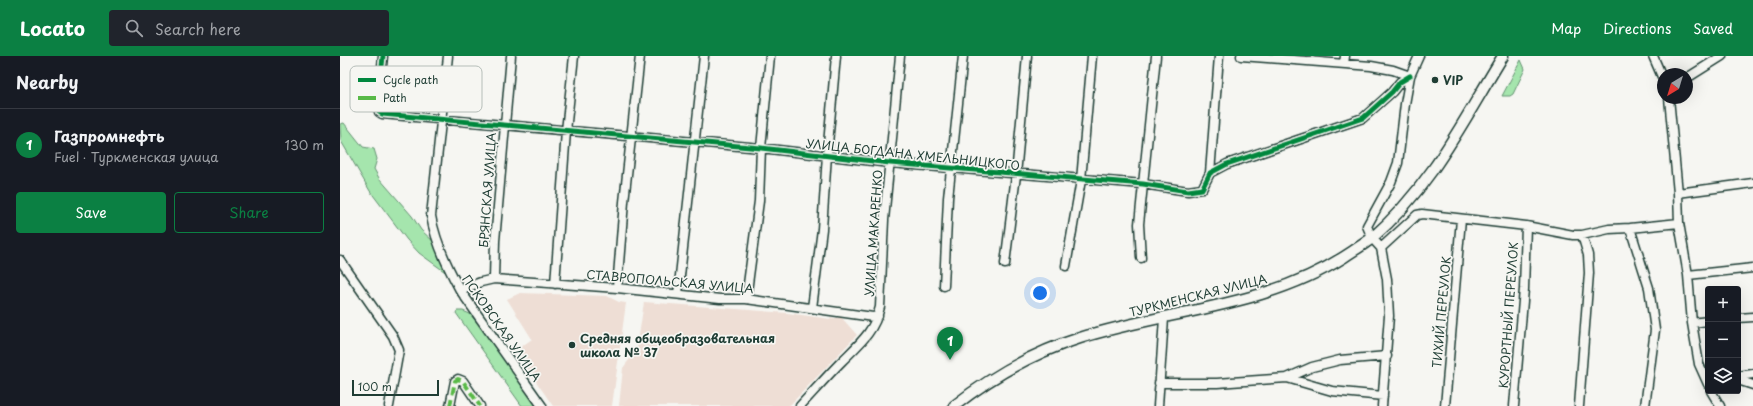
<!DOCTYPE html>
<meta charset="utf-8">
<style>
:root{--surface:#171b24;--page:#20242c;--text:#f1f3f6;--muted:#9ea1a6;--line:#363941;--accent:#0b8043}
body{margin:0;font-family:"Playpen Sans",sans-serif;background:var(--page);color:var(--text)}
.controls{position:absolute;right:12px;bottom:12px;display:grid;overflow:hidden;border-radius:4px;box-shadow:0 4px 16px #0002}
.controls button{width:36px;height:36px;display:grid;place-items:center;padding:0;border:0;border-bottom:1px solid var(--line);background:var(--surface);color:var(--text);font:20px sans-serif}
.compass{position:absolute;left:1317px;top:12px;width:36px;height:36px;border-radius:50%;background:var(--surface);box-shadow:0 4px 16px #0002;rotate:218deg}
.scale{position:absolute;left:12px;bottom:10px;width:87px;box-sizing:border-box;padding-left:4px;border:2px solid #1f3d34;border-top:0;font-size:11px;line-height:14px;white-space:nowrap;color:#1f3d34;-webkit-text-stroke:3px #f6f6f2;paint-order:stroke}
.you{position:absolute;left:700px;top:237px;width:14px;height:14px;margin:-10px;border:3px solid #fff;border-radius:50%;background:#1a73e8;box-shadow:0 0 0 6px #1a73e833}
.badge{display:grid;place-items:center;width:26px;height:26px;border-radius:50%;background:var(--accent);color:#fff;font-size:13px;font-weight:700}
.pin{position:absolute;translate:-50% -33px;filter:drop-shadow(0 1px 2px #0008)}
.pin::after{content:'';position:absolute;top:21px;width:14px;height:12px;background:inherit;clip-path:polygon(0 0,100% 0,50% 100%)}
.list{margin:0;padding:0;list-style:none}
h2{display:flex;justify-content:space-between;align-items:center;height:52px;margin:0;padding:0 16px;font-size:17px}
h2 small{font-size:13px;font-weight:400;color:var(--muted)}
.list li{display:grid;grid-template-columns:26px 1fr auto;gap:12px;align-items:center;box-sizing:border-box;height:72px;padding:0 16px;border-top:1px solid var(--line)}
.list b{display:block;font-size:15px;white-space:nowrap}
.list p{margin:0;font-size:13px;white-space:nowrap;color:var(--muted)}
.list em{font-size:13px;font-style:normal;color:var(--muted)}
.actions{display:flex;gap:8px;padding:12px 16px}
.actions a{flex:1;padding:9px 0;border:1px solid var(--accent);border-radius:4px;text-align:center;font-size:14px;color:var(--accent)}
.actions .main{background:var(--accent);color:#fff}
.icon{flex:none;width:22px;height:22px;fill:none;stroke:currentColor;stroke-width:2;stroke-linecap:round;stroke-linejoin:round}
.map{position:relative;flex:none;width:1413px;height:350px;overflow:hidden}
header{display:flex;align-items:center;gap:24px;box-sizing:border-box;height:56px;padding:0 20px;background:var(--accent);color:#fff}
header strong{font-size:19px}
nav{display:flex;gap:22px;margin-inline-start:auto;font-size:14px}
.search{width:280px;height:36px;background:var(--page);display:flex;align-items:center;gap:10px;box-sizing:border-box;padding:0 14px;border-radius:4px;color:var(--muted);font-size:15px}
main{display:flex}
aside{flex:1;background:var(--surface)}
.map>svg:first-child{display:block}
.built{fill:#eeded5}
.green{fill:#a5e5ad;stroke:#629170}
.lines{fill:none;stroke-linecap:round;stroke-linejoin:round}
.minor-casing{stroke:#1f3d34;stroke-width:11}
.major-casing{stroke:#1f3d34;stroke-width:13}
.minor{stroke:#f6f6f2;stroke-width:8}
.major{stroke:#f6f6f2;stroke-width:10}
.quiet{stroke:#58b947;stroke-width:4;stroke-dasharray:8 4;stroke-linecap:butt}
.cycleway-casing{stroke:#f6f6f2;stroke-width:8}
.cycleway{stroke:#00873e;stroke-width:5}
.poi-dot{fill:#1f3d34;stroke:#f6f6f2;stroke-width:1.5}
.labels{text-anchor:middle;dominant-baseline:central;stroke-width:3.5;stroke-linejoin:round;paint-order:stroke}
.poi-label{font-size:12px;font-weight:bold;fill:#1f3d34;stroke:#f6f6f2;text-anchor:start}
.street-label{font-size:12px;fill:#1f3d34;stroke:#f6f6f2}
.key{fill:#f6f6f2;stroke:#b6beb9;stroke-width:1}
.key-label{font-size:11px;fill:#1f3d34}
</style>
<header>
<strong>Locato</strong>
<div class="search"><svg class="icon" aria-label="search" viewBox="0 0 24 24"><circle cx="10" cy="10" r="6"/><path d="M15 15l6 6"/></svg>Search here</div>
<nav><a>Map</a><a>Directions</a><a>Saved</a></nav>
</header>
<main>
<aside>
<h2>Nearby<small></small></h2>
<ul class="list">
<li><span class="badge">1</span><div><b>Газпромнефть</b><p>Fuel · Туркменская улица</p></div><em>130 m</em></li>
</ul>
<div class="actions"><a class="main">Save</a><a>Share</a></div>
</aside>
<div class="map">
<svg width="1413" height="350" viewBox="0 0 1413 350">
<rect width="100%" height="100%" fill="#f6f6f2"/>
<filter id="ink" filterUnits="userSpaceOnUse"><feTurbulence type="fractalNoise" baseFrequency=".025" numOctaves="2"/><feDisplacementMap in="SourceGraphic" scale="8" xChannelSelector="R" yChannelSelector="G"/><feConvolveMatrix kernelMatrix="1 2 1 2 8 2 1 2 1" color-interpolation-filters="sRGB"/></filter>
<g filter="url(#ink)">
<path class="built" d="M180,237L267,240L279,246L286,247L272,350H213L175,295L192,283L167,243Z
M304,246L447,257L490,263L501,261L517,279L449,350H279L283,312L297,293Z"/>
<path class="green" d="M1181,4L1185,13L1173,38L1170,40H1162Z
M4,67L23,91L34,93L37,103L34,113L39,122L72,160L81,174L94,186L108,218L79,197L67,184L30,135L1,85L0,68Z
M117,255H123L130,258L150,282L198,350H182L116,257Z"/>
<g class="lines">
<g class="minor-casing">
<path id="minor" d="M43,0L38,51L39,56L42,58L421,92L550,107L803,128L848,135L862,133L870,117L887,108L1023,62L1052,36L1060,26L1070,20
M108,0L91,160C95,185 108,212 120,234L202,350
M901,0L1031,10L1053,14L1070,20
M1313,0L1323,23
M1004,8L1005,0
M1347,22L1382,0
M1329,42L1338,137L1339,167L1348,219L1352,267L1359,308L1368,328
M870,117L879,0
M1338,137L1413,127
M1290,172L1309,232L1315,274L1305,350
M1041,192L1077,159L1082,158L1186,170L1233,179H1242L1269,173L1290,172L1339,167
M801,202L799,168L816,0
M0,204L53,280L59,294L49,350
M665,208L676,119L687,0
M726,210L741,124L752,0
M1348,219L1413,212
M154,223L155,185L171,0
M215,228L226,75L234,0
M604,230L608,142L623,0
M277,232L284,146L300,0
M120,234L141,226L154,223L277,232L380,243H406L533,261L538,260
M338,238L364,0
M406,243L419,145L421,92L430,0
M472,252L482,173L487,99L496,0
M1398,262L1413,261
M1352,267L1368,265
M1398,320L1413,318
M947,322L992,335L1043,340
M1398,324L1413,329
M819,327H877L947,322L972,311L1000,304L1047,300
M1371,335L1380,350
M110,350L115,325L118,323L123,325L140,350
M460,350C474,335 488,319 502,305C520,287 534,276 540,251L544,164L560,0
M818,350L824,262
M1042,350L1049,260L1047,223L1041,192L1032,182L1027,170L1051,126L1058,107L1065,48L1070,20L1079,0
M1105,350L1121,163
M1174,350L1184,233L1186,170
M1239,350L1249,217L1248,199L1242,179"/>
</g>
<g class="major-casing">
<path id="major" d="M614,350C651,321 695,296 740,282C828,254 924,252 1004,201C1013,195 1023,189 1032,182C1091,131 1123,65 1163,0"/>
</g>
<use href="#minor" class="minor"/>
<use href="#major" class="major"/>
<path class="quiet" d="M110,350L115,325L118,323L123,325L140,350"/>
<g class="cycleway-casing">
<path id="cycleway" d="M43,0L38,51L39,56L42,58L421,92L550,107L803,128L848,135L862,133L870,117L887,108L1023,62L1052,36L1060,26L1070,20"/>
</g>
<use href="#cycleway" class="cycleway"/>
</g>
</g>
<g class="poi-dot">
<circle cx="1095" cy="24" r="4"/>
<circle cx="232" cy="289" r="4"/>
</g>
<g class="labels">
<g class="poi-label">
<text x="1103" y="24">VIP</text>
<text x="240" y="282">Средняя общеобразовательная<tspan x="240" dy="14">школа № 37</tspan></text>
</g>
<g class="street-label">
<text transform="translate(573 98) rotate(6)">УЛИЦА БОГДАНА ХМЕЛЬНИЦКОГО</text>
<text transform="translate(147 134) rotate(-86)">БРЯНСКАЯ УЛИЦА</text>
<text transform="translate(533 177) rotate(-86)">УЛИЦА МАКАРЕНКО</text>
<text transform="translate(330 225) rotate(5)">СТАВРОПОЛЬСКАЯ УЛИЦА</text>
<text transform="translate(858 239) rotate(-14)">ТУРКМЕНСКАЯ УЛИЦА</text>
<text transform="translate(1101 256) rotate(-85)">ТИХИЙ ПЕРЕУЛОК</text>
<text transform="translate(1168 259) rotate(-86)">КУРОРТНЫЙ ПЕРЕУЛОК</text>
<text transform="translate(162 272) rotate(55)">ПСКОВСКАЯ УЛИЦА</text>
</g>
</g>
<rect x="10" y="10" width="132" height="46" rx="6" class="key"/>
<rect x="18" y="22" width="18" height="4" fill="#00873e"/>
<rect x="18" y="40" width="18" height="4" fill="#58b947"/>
<g class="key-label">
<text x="43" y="28">Cycle path</text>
<text x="43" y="46">Path</text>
</g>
</svg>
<div class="controls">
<button>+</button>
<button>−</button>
<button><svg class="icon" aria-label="layers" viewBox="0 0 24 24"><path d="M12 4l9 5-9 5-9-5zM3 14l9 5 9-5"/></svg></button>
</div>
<svg class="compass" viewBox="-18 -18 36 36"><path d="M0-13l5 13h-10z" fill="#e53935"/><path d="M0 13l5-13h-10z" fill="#9ea1a6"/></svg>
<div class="scale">100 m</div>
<div class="you"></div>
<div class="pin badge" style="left:610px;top:304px">1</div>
</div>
</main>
